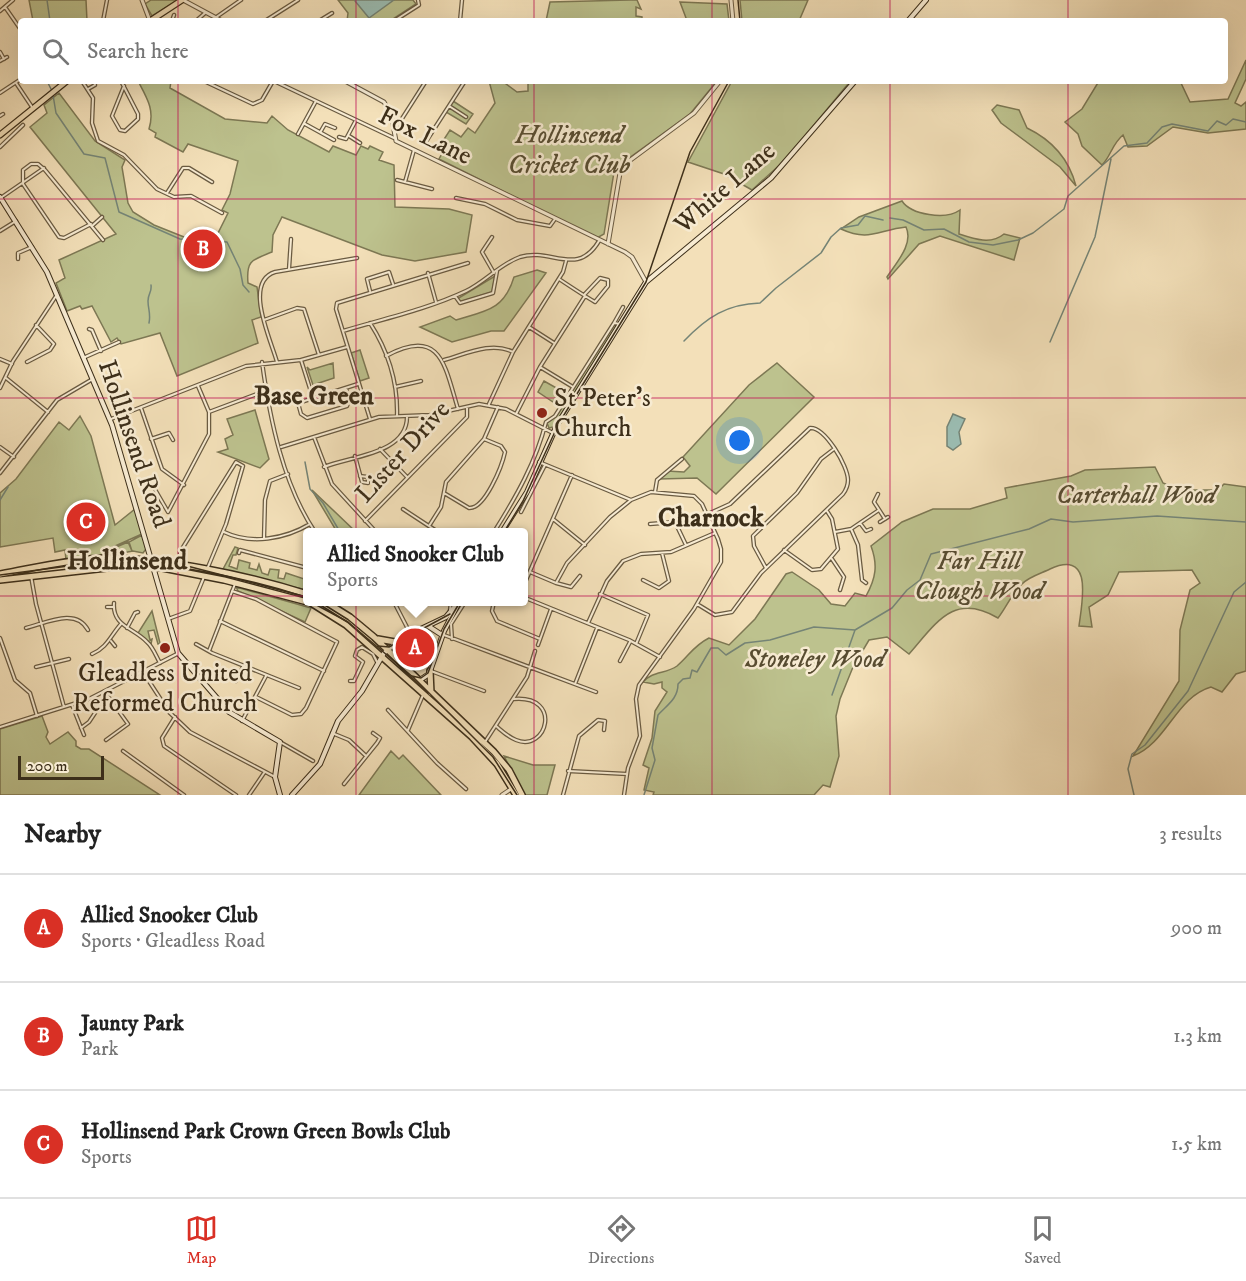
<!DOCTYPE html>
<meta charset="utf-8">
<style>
:root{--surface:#fff;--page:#f6f6f6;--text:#222;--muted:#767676;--line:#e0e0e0;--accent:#d93025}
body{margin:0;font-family:"IM FELL DW Pica",serif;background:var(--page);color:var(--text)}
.scale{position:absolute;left:18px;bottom:15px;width:86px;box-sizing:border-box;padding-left:6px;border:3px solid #3d2f1a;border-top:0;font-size:16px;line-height:21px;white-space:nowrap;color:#3d2f1a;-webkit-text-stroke:4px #f7ebd2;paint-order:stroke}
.you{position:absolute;left:740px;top:441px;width:21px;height:21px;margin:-15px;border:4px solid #fff;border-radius:50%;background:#1a73e8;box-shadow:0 0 0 9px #1a73e833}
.badge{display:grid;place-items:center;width:39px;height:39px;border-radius:50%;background:var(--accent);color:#fff;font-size:20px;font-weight:700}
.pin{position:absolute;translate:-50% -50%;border:3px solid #fff;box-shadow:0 2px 6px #0006}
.popup{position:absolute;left:303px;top:528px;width:225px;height:78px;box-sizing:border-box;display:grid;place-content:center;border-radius:6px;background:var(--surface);filter:drop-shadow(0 2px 4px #0005);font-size:20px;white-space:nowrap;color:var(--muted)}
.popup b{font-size:22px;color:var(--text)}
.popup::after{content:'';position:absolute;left:50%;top:100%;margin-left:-12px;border:12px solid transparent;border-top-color:var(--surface)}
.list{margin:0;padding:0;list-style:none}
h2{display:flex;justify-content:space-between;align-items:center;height:78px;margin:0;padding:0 24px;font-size:26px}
h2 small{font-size:20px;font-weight:400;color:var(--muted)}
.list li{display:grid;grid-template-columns:39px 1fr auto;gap:18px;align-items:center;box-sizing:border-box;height:108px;padding:0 24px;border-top:2px solid var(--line)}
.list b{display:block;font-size:22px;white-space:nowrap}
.list p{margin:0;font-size:20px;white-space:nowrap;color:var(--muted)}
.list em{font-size:20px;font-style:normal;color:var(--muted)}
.icon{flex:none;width:33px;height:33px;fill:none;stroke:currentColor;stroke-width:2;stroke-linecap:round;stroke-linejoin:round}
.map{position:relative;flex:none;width:1246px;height:795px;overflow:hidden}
.search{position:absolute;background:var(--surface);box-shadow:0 6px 24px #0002;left:18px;right:18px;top:18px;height:66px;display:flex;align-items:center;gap:15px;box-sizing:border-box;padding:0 21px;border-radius:6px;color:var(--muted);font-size:22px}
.sheet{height:402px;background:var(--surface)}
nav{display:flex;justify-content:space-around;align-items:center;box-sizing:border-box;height:84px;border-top:2px solid var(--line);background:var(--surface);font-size:16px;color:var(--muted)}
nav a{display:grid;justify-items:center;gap:3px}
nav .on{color:var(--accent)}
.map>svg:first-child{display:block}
.green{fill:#bdc28e;stroke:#7d7854;stroke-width:1.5}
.water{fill:#9bbdb3;stroke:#758476;stroke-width:1.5}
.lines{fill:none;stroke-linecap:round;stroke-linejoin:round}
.stream{stroke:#758476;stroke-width:1.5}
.minor-casing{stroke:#6a5b42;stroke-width:4.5}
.tertiary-casing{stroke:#6a5b42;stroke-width:5}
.secondary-casing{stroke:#3d2f1a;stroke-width:6}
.primary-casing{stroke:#3d2f1a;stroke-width:7}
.trunk-casing{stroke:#3d2f1a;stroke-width:8}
.minor{stroke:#f7ebd2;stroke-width:2}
.tertiary{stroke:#f7ebd2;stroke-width:3}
.secondary{stroke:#f7ebd2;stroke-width:4}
.primary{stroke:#f3e0b9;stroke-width:4.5}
.trunk{stroke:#f3e0b9;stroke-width:5}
.tram{stroke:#3d2f1a;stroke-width:1.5}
.grid{fill:none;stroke:#c2185b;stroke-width:1.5;stroke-opacity:0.55}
.poi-dot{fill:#8f2418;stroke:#f7ebd2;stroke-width:2}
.labels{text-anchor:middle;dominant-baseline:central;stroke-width:5;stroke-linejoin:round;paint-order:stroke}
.park-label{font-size:26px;font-style:italic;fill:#574c31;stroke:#f7ebd2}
.street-label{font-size:26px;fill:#3d2f1a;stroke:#f7ebd2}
.poi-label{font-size:26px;fill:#3d2f1a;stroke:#f7ebd2;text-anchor:start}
.neighbourhood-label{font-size:27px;font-weight:bold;fill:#3d2f1a;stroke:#f7ebd2}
</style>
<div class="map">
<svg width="1246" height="795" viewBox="0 0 1246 795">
<rect width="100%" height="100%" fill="#f3e0b9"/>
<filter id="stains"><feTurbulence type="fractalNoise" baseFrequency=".00333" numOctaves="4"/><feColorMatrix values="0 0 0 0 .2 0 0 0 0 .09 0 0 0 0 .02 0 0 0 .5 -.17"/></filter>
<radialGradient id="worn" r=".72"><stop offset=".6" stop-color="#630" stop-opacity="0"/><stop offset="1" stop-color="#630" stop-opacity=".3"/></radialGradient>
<path class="green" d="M29,0H86L87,21H33Z
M151,0H178L152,16L145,4Z
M338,0H413L416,4L390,21H347L348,13Z
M630,0H637L641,9L636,7V16L642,17V20L546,21L550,2Z
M740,0H808L799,21H742Z
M680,2L727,4L729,21H682L686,18Z
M1246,60V79L1235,103L1241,106L1246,102V129L1208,133L1173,127L1147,146L1128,147L1123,135C1112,144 1111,156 1102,165L1082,146L1078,134L1065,122L1082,109L1099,81H1180L1190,102L1228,99Z
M138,81H171L170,88L225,119L267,123L272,116L288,130L329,152L333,146L356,155L361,146L368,149L370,146L383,152L379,160L394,165L395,207L449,209L472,215L466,252L415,261L382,255L282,217L273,235L272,252C252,260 246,260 248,283L257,287L261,317L252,320L258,343L177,376L160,333L121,344L117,338L111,342L92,306L82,309L80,306L67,311L56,283L65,278L59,260L116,234L30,127L47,113L44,105L59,93L95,141L125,160L122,167L128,203L133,212L154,225L184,237L200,240L216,237L228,213L222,210L230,194L238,161L188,144L183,152L155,137L156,133L149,129C155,110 147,98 138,81Z
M489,81H502L517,92L528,91V81H717L690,114L618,166L614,172L604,234L597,238L439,159L444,150L439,147L450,130L461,137L468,128L475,133L495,103Z
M732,81H845L848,84L784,161L752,190L724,174L688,162Z
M453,101L473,114L466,124L446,112Z
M997,105L1019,110L1027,128C1052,140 1069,159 1076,186L1060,167L1001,123L992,110Z
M902,201C911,215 946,220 960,210L959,234C974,239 991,245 1004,234L1020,238L1014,260L940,236L919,244L888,279L887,277C896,263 914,244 906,227C878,230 869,242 841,229L859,217Z
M537,270L546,273L504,331H491L452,342L420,327L450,316L456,320C486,311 504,310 514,277Z
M495,276L492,292L460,302L457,299Z
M614,325L617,326L553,427L549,428L547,423L556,416Z
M360,350L369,378L360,381L351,353Z
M333,363L334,378L313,385L307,367L310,370Z
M777,363L814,397L716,494L697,478L660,479L667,471L684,472L690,466L683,457L749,385Z
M544,381L560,390L553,402L538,392Z
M255,410L269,459L260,468L218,452L228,449L225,439L233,435L227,419Z
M80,416L91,436L115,525L135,509L142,534L113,547L115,554L66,560L65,550L55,552L53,538L0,547V493L16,479L59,422L69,430Z
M1155,467L1163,483L1180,490H1218L1224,484L1246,487V671L1236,674L1222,692L1211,687C1176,697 1167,743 1133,756L1179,681L1180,630L1190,590L1200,583L1192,570L1119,572L1108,595L1089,607L1092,627L1079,626C1082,602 1094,549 1050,569C1042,573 1028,577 1022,584C1012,593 1006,608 998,618C954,592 937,622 909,654L887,637L869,640L853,667L840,699L836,716L839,756L830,787L823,785L814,795H653L654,792L644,790L649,768L643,765L652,738L655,711L667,692L662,688V682L654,684L643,682C652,671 666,674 677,666C689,656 693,646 709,638L729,645L755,619L786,574L792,572L819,590L831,604L845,606L855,593L866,596C876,578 878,565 871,546L902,522L933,509H970L1007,498L1005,488L1071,476L1085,470Z
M312,490L356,532H337Z
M142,535L146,549L143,553L133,551L117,554L114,548L128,542L132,551L129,542Z
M235,547L238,548L236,555H233L229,566L237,569L239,560L250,563L249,568L257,570L259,564L262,573L268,575L270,569L279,570L278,578L284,579L286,573L304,579L307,577V590L222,571Z
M236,587L311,608L305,622L238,591Z
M152,611L160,643L158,644L154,630L148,631L150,640L152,639L151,644L138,633Z
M42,716L48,732L46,737L50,744L68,732L76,741V746L81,749H89L160,795H0V729Z
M391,751L399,759L403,755L441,795H359Z
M504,756L533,765H555L547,795H524Z"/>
<path class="water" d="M394,0L369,18L355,1V0Z
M953,414L965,419L959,432L961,444L953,450L947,446V427Z"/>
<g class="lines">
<path class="stream" d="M47,0L50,21
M47,81L52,91
M53,95L56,113L84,154L105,158L119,212L180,239L227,242L240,269L243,285L249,292
M890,218L903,220L924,230L944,229L969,242L993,245L1018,240L1033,233L1064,209L1068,196L1124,146L1147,143L1162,127L1172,124L1208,131L1217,121L1226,125L1233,119L1246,122
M149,323C151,314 148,309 148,301C148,293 152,293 151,285
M684,341C707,317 727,304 760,303L776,288L821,253L831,237L841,228L858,225L865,216L883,220
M1050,342L1095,237L1111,159
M305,462L310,489L323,503L340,532
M0,500L8,487
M416,602L423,610
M832,695L855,630
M644,795L655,760L652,748L658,715C667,705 678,699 678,684L683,679L690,678L692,670L697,672L711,648H718L726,655L745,643L770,640L814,627L855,630L892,608L907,590L920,580L931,554L1029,529L1051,519L1073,522L1157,516L1246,522
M1134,795L1128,769L1132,754L1145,745L1188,691L1234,592L1246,582"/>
<g class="minor-casing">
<path id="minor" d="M5,7L21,30
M0,11L13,0
M215,18L241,0
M103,21L107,0
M172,21L174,15
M196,21L205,13
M265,21L298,0
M319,21L332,13
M394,21L419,5L418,0
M460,21L462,0
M0,52L4,59
M0,61L7,57
M82,81L93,98L92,123L98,141L124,155L157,189L174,197L191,196L222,213
M121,81L138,114V119L125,131L120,130L112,116L124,86
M204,81L253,104L262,100L273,81
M274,81L394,138
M16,83L32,107
M88,89L95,85L94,81
M0,93L21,79
M449,106L466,117
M0,116L3,114
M305,124L334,140
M396,128L426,81
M321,131L325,124L335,128
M298,134L316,101
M349,136L360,143
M339,137L346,139L355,122
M427,140L465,81
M0,147L23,125
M397,180L432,189
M405,182L414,150
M167,193L183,168H189L212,182
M2,197L44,168
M456,198L485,204L517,220L550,226L555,219
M91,224L64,238L59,237L23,184V170L31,164H38L45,170L103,240
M92,226L102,217
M0,231L16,221
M492,237L482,252L494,273
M18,259V253L32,247
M289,269L291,239
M428,273L436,302
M559,279C571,287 583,295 595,302L608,286V280L600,278L584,295
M370,291L367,279L389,272L393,284
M455,296L460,303L493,293L497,271
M264,320L297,308L304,309L319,355
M370,323C388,351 398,383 397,416
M614,323L623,307
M529,327L554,343
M89,329L92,330L101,351
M343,331C383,319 428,309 466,291C485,282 500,264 520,257C551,247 577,278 599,241
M386,356C441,326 445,366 458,409
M83,358L119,342
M0,359L12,364
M301,360L313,398
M444,360C466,354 491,341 513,352
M27,362L50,350L54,344L36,325
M262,362C270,420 283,484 315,532
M277,362C271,340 243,282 275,272L357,258
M540,367L573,387
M6,378L48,412
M395,387L421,381
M0,388L13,361L56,296
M295,394L298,403L358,384
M298,403L301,414L307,418L347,406L349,400L346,388
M489,404L513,352L563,272L566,261
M141,408L162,469L184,485
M209,412L265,391
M516,414L540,367L585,296
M111,419L246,366L301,360L347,347
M370,419L336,309L337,303L468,263
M314,437L332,484L376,532
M151,439L169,433L173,440
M0,447L14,457
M281,447L379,417L430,415L479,404L506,409L553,433
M380,449L407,477
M355,456L362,482L368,483V477L360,476
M539,462L631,500
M324,467C351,456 407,454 407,417
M0,473L57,400L91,380
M153,486L168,512L209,434V412L198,386
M655,492L657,480L682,459
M444,493L469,508C485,509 502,466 505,452L501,446L484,439
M878,494L874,502L885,519
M403,509L438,532
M521,512L545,465
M553,519L585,545
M365,521L467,417V407
M880,522L888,517
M860,523L866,531L871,529
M650,524L675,522L686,545
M429,526L441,507L446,482L484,439L498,407
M851,529L858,545L862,580L866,583
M224,532C251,545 285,539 310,524
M494,532C516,497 536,462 546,422L555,416L614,323L620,324
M835,532L851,529L879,510
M264,538L265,500L270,481L288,474
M784,550L812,570L821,569L838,549L832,519L827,511
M239,553L240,550L307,568
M832,559L844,577L840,590
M180,563V552L236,462L243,466L226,524L208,567
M766,568L754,546L753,536L797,493L821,459L834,449
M530,572L556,583L567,563L610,517L631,500L651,492L694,496L702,504L718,539L721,549V562L694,609L639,685L636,699L640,736L628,768L624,795
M31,576L36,604L64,707
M643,580L659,588L669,581L662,553
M556,583L571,587L580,576
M523,587L572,475
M232,591L256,599L337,642L306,708L301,714L292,715L256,697
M600,594L648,615L636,644
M523,597L629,640L660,657
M394,602L410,633
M494,602L492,611L497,621L540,639
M114,603C112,626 134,628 147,642C153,647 156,656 160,663
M697,604L715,615L732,612L761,573L843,494C846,490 848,486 848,480C848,466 825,427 810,428L730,504L708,514
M107,607H113
M450,610L451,602
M168,619L190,611L204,577
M220,621L324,671
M588,623L607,581L623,561L641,554L671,552L715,533
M26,628C46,623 76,607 88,630
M127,628L135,613L138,612
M444,635L596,692
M0,638L15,680L30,693L37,716
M452,639L451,624L465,602
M111,641L115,646
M196,644L212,653L299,688
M538,645L551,609
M209,651L235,584
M92,654C107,648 111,635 121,624
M620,661L630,642
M36,667L69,659
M431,671L484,691
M143,672L169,712L190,732L275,777
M236,681L244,665
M350,681H354L363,662L355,656L357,650L362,647L373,654L377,662
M575,684L597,628
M105,692L128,724L106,740
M72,705L84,735
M388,710L437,763L466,789
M175,717L162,738L164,746L236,795
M242,721L266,676
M496,726C502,731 508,737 516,740C547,753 563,695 514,699
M0,727L89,699L177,654
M81,728L89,722L95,713
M408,730L423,695
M332,733L349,740L366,756
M280,742L313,761
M485,742L527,677L535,651
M123,751L184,795
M568,771L627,774
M344,784L377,743L380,738L373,733
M249,795L264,773
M563,795L579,736L598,720L605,721L604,730"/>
</g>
<g class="tertiary-casing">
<path id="tertiary" d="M142,0L150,21
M183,0L222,21
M731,0L733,21
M345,81L384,102L391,114L396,141L625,252L632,257L646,282
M608,244L621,167L694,113L720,81
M502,795L511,789"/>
</g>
<g class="secondary-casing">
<path id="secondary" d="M908,21L926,0
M0,197L47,272L112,425L178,653L229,712L280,742L275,777L280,795
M502,532L527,492L557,425L646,282L771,178L855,81
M428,626L442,635
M420,680L429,674L444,631L459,602
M292,795L320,764L338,721L362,691L384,653L404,637L446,617L456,605"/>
</g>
<g class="primary-casing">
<path id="primary" d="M150,21L182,0
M0,135L67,81"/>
</g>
<g class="trunk-casing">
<path id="trunk" d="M0,574C34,568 70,559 104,558C166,558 248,575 307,594
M0,580L142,564L224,580L311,603L346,625L472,737L497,764L516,795
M326,602L350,617L374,637L494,752L509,770L522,795
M378,639L395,642
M430,671L431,693"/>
</g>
<use href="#minor" class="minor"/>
<use href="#tertiary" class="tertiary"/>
<use href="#secondary" class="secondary"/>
<use href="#primary" class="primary"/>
<use href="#trunk" class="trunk"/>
<path class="tram" d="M738,0L740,21
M504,532L523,501L559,423L646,282L690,152L729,81
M0,575L76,565L142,560L191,567L307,597
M311,602L348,622L414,678L493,757L517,795
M378,646L389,647L450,614
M412,676L421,678L428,673L444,629L460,602"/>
</g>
<path class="grid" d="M178,0V21M356,0V21M534,0V21M712,0V21M890,0V21M1068,0V21M178,81V795M356,81V795M534,81V795M712,81V795M890,81V795M1068,81V795M0,199H1246M0,398H1246M0,596H1246"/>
<g class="poi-dot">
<circle cx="542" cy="413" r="6"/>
<circle cx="165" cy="648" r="6"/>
</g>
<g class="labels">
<g class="park-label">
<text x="569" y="135">Hollinsend<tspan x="569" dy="30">Cricket Club</tspan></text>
<text x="1136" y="495">Carterhall Wood</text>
<text x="979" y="561">Far Hill<tspan x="979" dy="30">Clough Wood</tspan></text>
<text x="815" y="659">Stoneley Wood</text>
</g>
<g class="street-label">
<text transform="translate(425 136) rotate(26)">Fox Lane</text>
<text transform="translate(725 188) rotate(-41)">White Lane</text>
<text transform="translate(134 444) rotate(71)">Hollinsend Road</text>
<text transform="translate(403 452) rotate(-48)">Lister Drive</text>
</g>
<g class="poi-label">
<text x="554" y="398">St Peter’s<tspan x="554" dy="30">Church</tspan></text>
<text x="165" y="673" text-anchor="middle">Gleadless United<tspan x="165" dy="30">Reformed Church</tspan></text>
</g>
<g class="neighbourhood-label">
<text x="314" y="396">Base Green</text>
<text x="711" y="518">Charnock</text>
<text x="127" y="561">Hollinsend</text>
</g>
</g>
<rect width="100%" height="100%" filter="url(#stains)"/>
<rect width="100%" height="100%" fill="url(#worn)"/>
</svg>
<div class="scale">200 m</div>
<div class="you"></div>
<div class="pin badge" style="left:415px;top:648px">A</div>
<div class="popup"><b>Allied Snooker Club</b>Sports</div>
<div class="pin badge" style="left:203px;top:249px">B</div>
<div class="pin badge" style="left:86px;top:522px">C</div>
<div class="search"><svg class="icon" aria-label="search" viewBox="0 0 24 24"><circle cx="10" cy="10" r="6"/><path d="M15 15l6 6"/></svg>Search here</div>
</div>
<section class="sheet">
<h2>Nearby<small>3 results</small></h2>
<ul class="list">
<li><span class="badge">A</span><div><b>Allied Snooker Club</b><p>Sports · Gleadless Road</p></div><em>900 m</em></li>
<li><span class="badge">B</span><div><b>Jaunty Park</b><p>Park</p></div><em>1.3 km</em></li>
<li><span class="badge">C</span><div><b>Hollinsend Park Crown Green Bowls Club</b><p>Sports</p></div><em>1.5 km</em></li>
</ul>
</section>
<nav>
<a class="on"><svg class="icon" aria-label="map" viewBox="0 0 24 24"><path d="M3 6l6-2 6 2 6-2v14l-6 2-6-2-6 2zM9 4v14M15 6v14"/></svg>Map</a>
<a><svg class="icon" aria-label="directions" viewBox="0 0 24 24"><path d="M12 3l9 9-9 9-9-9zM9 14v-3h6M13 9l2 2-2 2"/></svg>Directions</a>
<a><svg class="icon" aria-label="saved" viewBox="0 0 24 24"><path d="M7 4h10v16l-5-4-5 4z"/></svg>Saved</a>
</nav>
